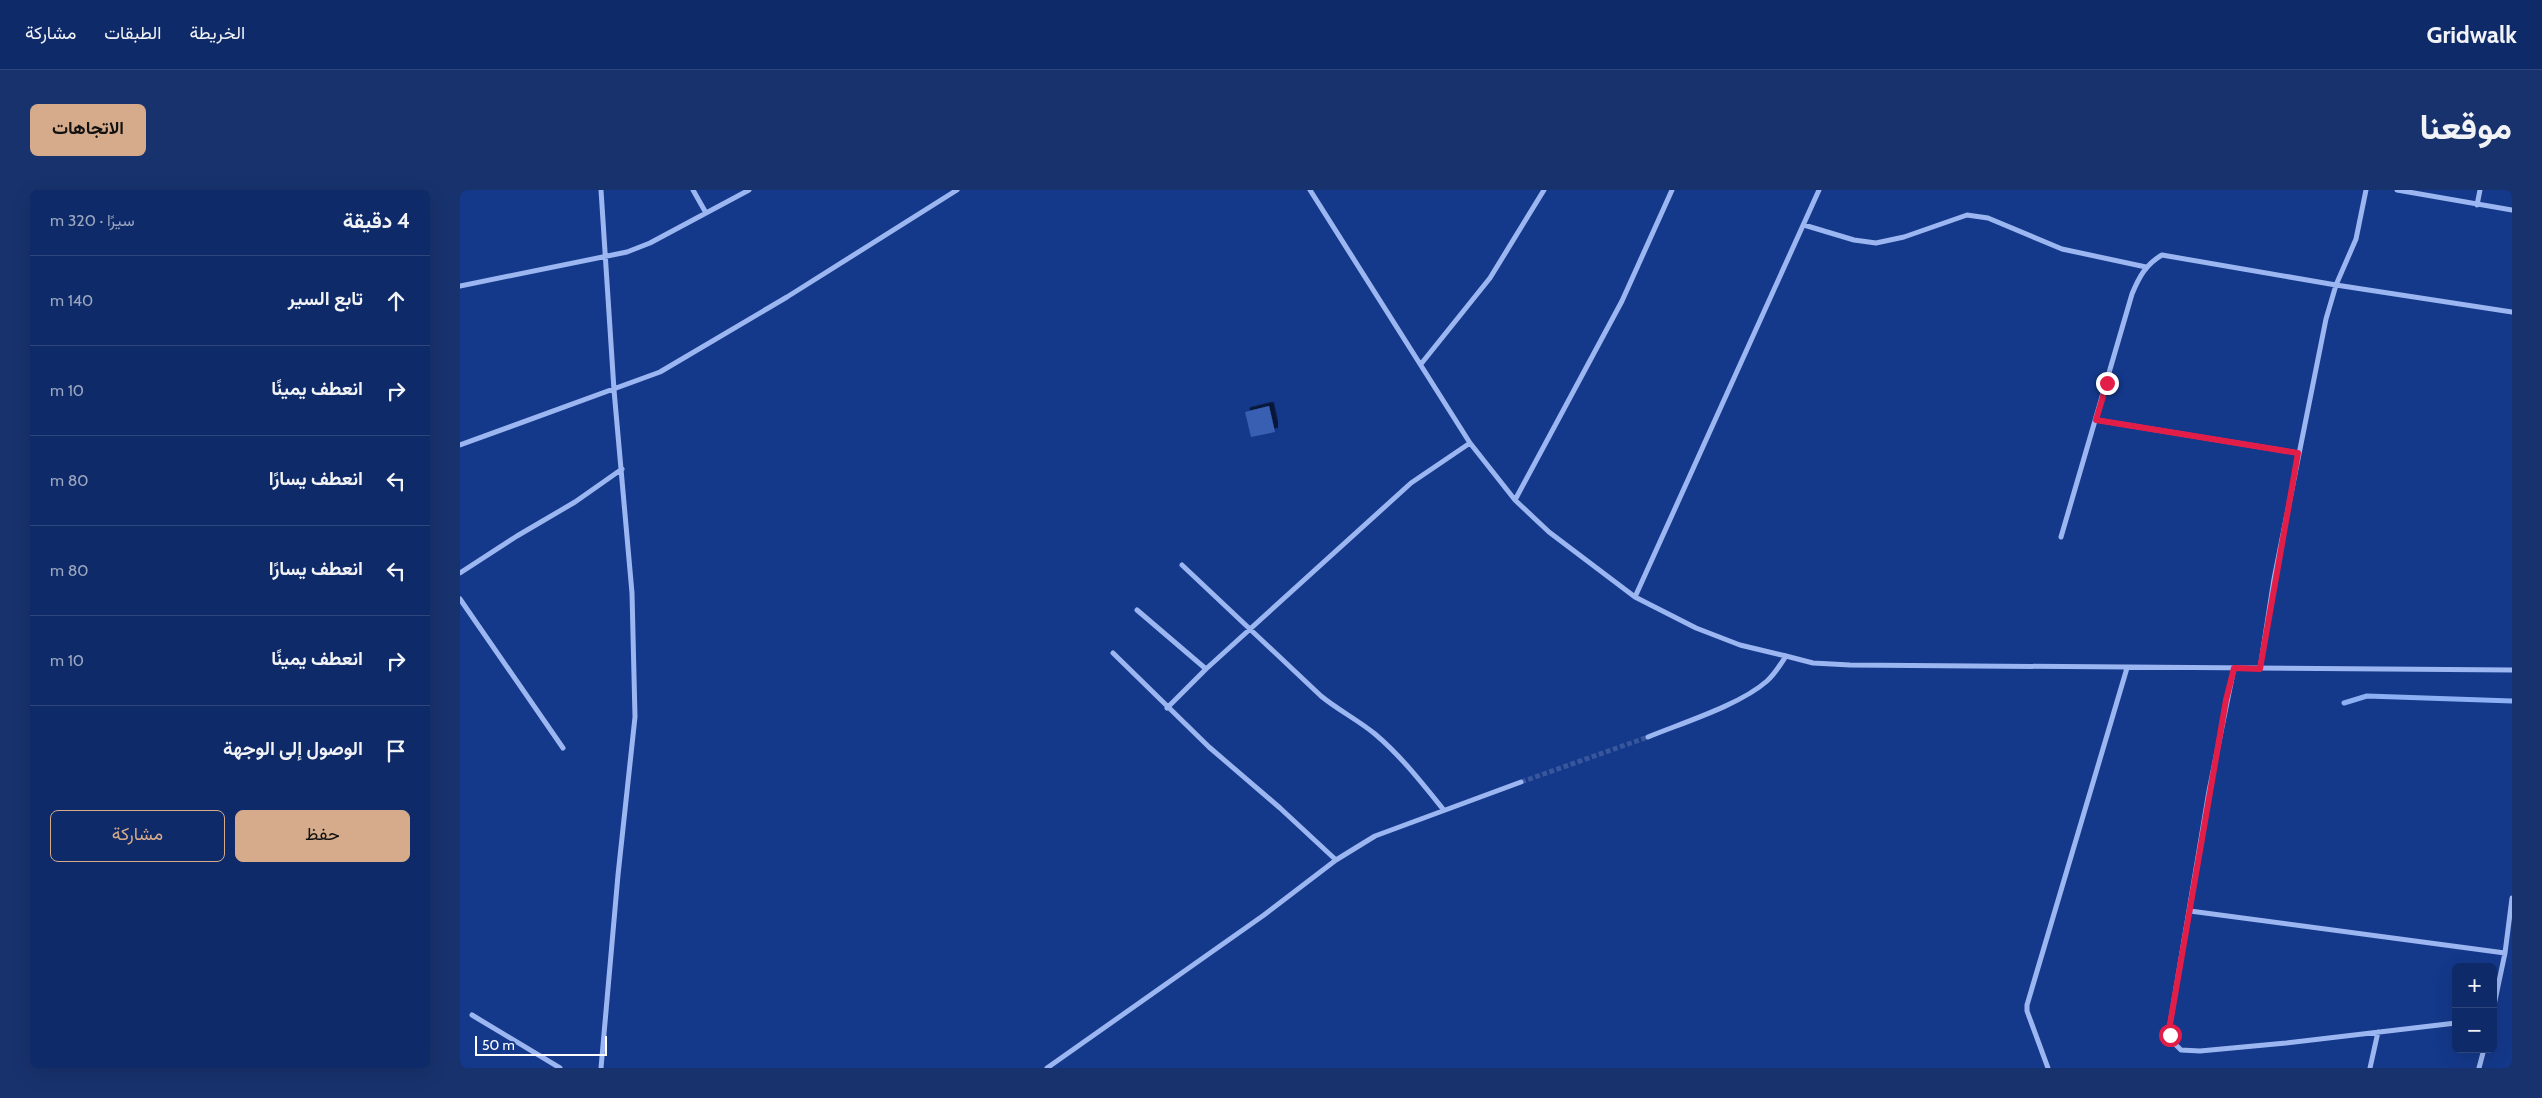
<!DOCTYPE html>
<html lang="ar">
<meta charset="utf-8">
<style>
:root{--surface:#0f2a68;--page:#18326e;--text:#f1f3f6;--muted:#9ba7c0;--line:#2f467c;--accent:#d6ab8b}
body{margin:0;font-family:Cabin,Vazirmatn,sans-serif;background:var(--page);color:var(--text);direction:rtl}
.controls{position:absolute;right:15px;bottom:15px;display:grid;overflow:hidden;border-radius:8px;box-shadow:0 5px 20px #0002}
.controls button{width:45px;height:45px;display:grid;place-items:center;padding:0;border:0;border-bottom:1px solid var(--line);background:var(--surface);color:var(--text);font:25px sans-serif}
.scale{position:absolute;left:15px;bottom:12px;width:132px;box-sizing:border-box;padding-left:5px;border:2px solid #fff;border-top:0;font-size:14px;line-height:18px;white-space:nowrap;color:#fff;-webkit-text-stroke:4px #14388a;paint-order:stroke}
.stop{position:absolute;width:15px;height:15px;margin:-11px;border:4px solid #e11d48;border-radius:50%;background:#fff}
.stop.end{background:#e11d48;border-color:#fff;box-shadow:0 1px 5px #0008}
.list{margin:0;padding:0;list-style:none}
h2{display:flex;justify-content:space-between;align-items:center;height:65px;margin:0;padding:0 20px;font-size:21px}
h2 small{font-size:16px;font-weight:400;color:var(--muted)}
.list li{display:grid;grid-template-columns:32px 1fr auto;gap:15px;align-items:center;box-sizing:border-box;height:90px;padding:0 20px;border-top:1px solid var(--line)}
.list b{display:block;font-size:19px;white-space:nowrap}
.list em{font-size:16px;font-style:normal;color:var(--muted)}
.actions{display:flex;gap:10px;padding:15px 20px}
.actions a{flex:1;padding:11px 0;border:1px solid var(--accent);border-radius:8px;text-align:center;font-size:18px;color:var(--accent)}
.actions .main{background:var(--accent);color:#111}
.icon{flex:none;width:28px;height:28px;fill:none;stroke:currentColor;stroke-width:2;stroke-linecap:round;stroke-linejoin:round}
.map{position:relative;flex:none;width:2052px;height:878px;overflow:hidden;direction:ltr;border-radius:8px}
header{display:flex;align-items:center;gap:30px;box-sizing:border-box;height:70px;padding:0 25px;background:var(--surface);border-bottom:1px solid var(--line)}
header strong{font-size:24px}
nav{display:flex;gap:28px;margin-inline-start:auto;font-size:18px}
.intro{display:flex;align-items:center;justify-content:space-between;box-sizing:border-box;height:120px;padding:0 30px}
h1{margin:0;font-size:35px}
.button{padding:12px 22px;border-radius:8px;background:var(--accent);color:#111;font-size:18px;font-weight:700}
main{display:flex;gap:30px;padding:0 30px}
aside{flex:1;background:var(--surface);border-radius:8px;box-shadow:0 5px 20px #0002}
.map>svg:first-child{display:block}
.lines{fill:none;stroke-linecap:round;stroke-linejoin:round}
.stream{stroke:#8daff3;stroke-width:5}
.building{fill:#375fb2;filter:url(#shadow)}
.minor-tunnel{stroke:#37569c;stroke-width:5;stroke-dasharray:5 2.5;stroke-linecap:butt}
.minor{stroke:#9bb6f0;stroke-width:5}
.route{stroke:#e11d48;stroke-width:6}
</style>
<header>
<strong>Gridwalk</strong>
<nav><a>الخريطة</a><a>الطبقات</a><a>مشاركة</a></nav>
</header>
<div class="intro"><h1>موقعنا</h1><a class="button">الاتجاهات</a></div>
<main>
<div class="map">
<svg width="2052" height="878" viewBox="0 0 2052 878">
<defs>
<filter id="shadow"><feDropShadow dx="4.5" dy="-4.5" stdDeviation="0" flood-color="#0009"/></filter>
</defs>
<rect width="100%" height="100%" fill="#14388a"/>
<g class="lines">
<path class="stream" d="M1884,513L1907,506L2052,511"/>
</g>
<path class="building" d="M809,216L815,242L791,247L785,222Z"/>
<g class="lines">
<path class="minor-tunnel" d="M1061,592L1188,547"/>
<path class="minor" d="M233,0L246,23
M850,0L1010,253L1055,310L1089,342L1175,407L1236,438L1280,455L1326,466L1353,473L1390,475L2052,480
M1937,0L2052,20
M2017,15L2020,0
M1344,35L1394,50L1416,53L1444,47L1507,25L1528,28L1602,59L1686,77
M0,96L167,62L190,53L289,0
M961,174L1030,88L1084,0
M1636,230L1838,263
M0,255L200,182L327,107L497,0
M1055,310L1162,111L1212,0
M1601,347L1672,104C1679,87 1686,74 1702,65L1876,95L2052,122
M722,375L861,506C878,520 898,530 915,544C941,566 962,593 983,619
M0,383L57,346L115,312L162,279
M1175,407L1359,0
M0,409L103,558
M677,420L746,479
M653,463L749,557L820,618L876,670
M1774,478L1749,601L1709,840L1714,853L1721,860L1740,861L1826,853L1996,833
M1800,479L1814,389L1866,129L1876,95L1896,49L1906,0
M707,518L746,479L951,293L1010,253
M1188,547C1222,533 1280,515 1307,491C1315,484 1320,475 1326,466
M1730,721L2045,763
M2033,820L2045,763L2052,708
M12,825L100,878
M141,878L158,685L175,527L172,403L154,200L141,0
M587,878L804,725L876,670L915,646L1061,592
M1588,878L1567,821V815L1667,478
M1910,878L1918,842
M2019,878L2024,859"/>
</g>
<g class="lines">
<path class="route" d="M1647,193L1636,230L1838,263L1800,479L1774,478L1766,510L1709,840L1710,845"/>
</g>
</svg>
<div class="controls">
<button>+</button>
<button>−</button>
</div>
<div class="scale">50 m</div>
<div class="stop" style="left:1710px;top:845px"></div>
<div class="stop end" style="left:1647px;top:193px"></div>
</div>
<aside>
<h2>4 دقيقة<small>سيرًا · 320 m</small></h2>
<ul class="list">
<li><svg class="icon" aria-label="ahead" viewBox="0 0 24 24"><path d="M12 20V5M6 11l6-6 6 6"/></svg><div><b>تابع السير</b></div><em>140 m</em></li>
<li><svg class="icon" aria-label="right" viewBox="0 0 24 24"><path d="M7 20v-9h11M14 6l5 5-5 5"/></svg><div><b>انعطف يمينًا</b></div><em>10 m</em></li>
<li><svg class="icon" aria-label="left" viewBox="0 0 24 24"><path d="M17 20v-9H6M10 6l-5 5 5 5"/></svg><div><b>انعطف يسارًا</b></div><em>80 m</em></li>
<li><svg class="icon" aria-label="left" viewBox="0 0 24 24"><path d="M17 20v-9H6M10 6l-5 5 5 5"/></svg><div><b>انعطف يسارًا</b></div><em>80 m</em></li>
<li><svg class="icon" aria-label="right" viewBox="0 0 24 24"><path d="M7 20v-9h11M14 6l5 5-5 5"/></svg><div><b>انعطف يمينًا</b></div><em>10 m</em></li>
<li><svg class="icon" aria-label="arrive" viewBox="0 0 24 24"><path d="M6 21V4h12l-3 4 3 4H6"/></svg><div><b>الوصول إلى الوجهة</b></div></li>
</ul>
<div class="actions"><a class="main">حفظ</a><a>مشاركة</a></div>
</aside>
</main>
